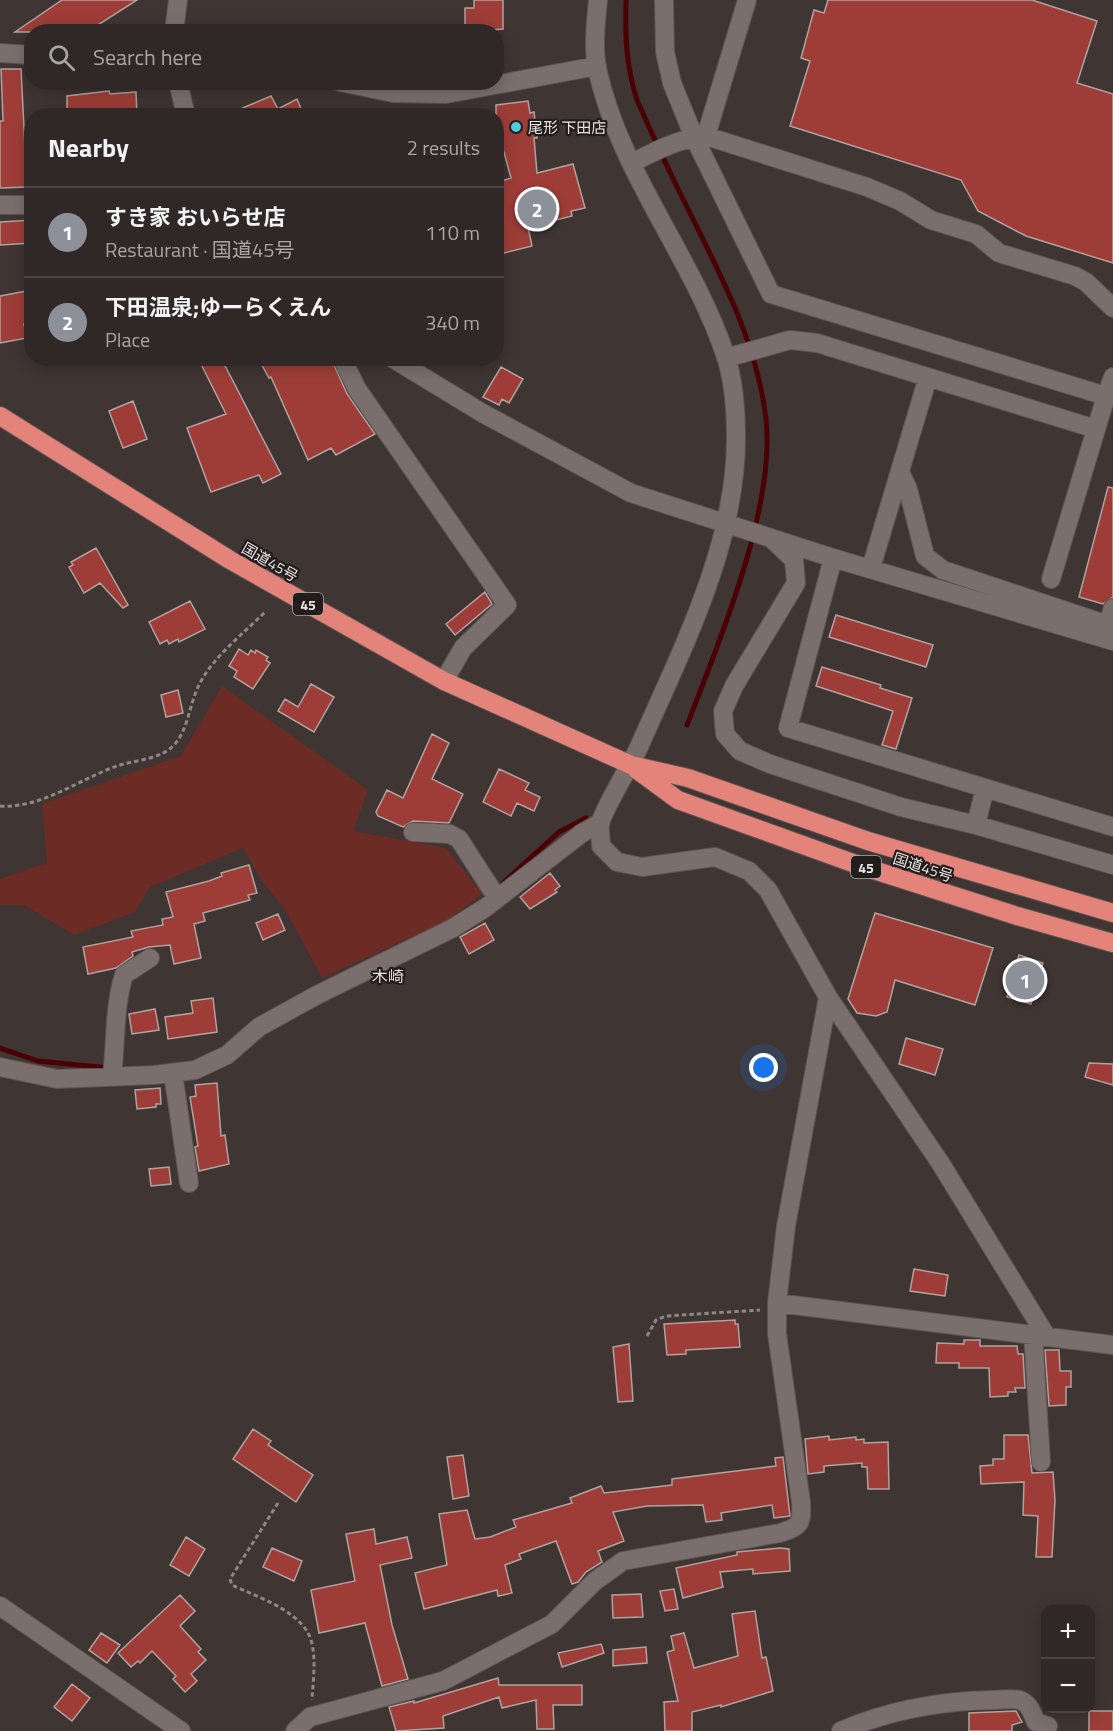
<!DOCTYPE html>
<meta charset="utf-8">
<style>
:root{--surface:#2f2826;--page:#3b3432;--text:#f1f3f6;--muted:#a7a6a7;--line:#4a4443;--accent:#8c9099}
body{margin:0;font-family:"Titillium Web","Noto Sans JP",sans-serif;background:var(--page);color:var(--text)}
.controls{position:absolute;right:18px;bottom:18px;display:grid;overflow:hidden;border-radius:12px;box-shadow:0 3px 15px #0003}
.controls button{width:54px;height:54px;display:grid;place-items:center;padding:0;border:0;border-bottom:2px solid var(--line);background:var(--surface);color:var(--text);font:30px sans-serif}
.you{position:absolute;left:764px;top:1068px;width:21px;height:21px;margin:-15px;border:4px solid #fff;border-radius:50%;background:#1a73e8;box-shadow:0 0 0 9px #1a73e833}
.badge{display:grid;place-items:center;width:39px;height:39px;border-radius:50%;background:var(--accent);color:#fff;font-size:20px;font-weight:700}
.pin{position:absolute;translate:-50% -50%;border:3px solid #fff;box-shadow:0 2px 6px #0006}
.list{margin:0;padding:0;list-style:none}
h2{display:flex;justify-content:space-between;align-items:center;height:78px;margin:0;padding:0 24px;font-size:26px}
h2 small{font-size:20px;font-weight:400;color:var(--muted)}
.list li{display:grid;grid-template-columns:39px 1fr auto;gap:18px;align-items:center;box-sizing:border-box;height:90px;padding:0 24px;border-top:2px solid var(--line)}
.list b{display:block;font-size:22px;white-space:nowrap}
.list p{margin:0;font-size:20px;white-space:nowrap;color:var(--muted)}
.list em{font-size:20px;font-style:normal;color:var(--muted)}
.icon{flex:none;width:33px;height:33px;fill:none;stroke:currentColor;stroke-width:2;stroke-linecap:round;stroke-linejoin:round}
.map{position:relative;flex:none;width:1113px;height:1731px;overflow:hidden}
.search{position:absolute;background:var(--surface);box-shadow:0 3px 15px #0003;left:24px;top:24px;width:480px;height:66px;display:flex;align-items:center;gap:15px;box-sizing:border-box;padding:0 21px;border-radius:24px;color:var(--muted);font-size:22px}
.panel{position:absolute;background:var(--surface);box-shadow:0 3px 15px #0003;left:24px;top:108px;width:480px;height:258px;border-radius:24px}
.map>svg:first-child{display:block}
.green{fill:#6d2b25}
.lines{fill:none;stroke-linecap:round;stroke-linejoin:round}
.stream{stroke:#4a0104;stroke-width:5}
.building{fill:#9e3d37;stroke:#afa2a0;stroke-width:1.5}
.minor-casing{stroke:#5d5352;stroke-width:20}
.highway-casing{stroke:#5d5352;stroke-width:20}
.path{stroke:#8f8785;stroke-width:3;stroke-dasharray:4.5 3;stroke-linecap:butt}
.minor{stroke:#7b6f6d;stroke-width:18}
.highway{stroke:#e38379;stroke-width:18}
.poi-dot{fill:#53cbda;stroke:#221d1d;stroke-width:2}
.labels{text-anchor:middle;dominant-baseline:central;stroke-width:4.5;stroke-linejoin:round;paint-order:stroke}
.shield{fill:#221d1d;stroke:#ada7a6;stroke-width:1.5}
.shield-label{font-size:14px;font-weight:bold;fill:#e9e2e1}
.poi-label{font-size:15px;fill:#e9e2e1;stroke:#221d1d;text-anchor:start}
.street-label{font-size:15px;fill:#e9e2e1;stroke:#221d1d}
.neighbourhood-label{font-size:16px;fill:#e9dbd9;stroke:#221d1d}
</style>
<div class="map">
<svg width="1113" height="1731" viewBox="0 0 1113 1731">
<rect width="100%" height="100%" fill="#3f3533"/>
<path class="green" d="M222,686L368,790L353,831L446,848L482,894L448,920L322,978L286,911L262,881L243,848L150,887L135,912L74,935L24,905H0V879L47,863L42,804L181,756Z"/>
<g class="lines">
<path class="stream" d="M626,0C625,35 626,66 637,100C652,134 668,169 685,203C719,272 757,341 766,419C776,506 719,643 687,725
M503,883L559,832L586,818
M0,1048L38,1061L109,1068"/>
</g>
<path class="building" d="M62,0H137L87,32H15Z
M474,0H503V29L465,32V8H474Z
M828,0H1032L1097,21L1077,83L1113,94V263L1026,236L978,211L961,180L790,126L810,61L801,58L814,10L824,13Z
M1,69H21L27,187L0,188V121H3Z
M109,91L110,94L136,92L137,116H115L114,111L67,112V96Z
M271,96L278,109L297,99L304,116H224Z
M528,101L530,113L534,112L537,138H534L537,173L573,164L585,208L571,211L572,216L528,227L532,246L496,255V183L511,178L504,152L496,153V105Z
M32,220V243L0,245V222Z
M32,290V322L24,324L27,338L0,343V296Z
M198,358H221L281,474L263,483L259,475L211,492L187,428L226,414Z
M258,358H331L347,394L375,434L336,455L331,448L308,460L271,377L269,378Z
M501,367L523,379L509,403L502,399L499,405L483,397Z
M133,401L147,439L123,448L109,411Z
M1108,487L1113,488V597L1103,604L1079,597Z
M96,548L128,605L123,608L100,583L84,593L69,567L73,565L71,562Z
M485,592L492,604L455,635L446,624Z
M190,601L205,629L179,642L178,639L169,644L167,640L160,644L149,622Z
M836,615L933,645L926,667L829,637Z
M239,649L248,655L251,650L255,653L256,650L268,657L266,660L270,663L253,689L234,677L237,671L229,666Z
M822,667L881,685L880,688L912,698L896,749L882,745L893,711L816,686Z
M311,684L334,697L314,732L278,711L285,699L298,707Z
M178,690L183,713L166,717L161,695Z
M432,734L449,743L432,779L463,794L449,823L413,821L403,827L378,816L376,812L387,790L403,798Z
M499,769L529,783L525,790L540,797L534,811L517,803L511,816L483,802Z
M249,865L257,893L248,895L250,900L203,913L205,921L194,924L201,958L174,964L170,945L149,947L132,952L133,956L116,968L88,974L83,947L133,937L131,931L163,925L162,919L173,917L166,892L209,881L222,876L221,873Z
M550,873L560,886L555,890L557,892L530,909L520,897Z
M875,913L993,948L975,1005L895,980L887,1012L876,1016L857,1013L848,999Z
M278,914L285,930L263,940L256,923Z
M485,923L494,940L469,954L460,937Z
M1019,955L1043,963L1031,1004L1007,997Z
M213,998L217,1032L168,1039L165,1017L193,1013L191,1001Z
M155,1009L159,1030L132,1034L129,1014Z
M906,1038L943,1049L935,1075L899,1064Z
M1089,1063L1113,1064V1085L1085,1077Z
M217,1083L221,1136L225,1135L229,1164L199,1171L195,1147L198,1146L190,1097L196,1096L195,1085Z
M160,1088L161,1104H156V1107L137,1109L135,1090Z
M169,1167L171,1184L151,1186L149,1169Z
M914,1269L948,1275L945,1296L910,1291Z
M735,1320V1324H738L740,1347L686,1350V1354L667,1355L664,1324Z
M964,1340H980V1346H1017L1018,1354H1023L1025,1388H1015L1016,1392H1008V1396L990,1397L989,1368H959V1363H936L937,1343L964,1344Z
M629,1344L633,1401L618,1402L613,1347Z
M1045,1350H1059L1060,1371H1071V1387H1066V1405L1049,1406Z
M253,1429L271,1441L268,1445L313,1475L296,1502L233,1459Z
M1004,1435H1028L1032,1473L1053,1472L1055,1500L1052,1557H1036L1038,1516L1023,1515L1024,1482L981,1484L980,1466L993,1465V1459H1004Z
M829,1436V1440L856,1437V1440L864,1439V1443L888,1442L889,1489H868L867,1467H862V1463L824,1466V1472L808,1474L805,1439Z
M463,1455L469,1496L453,1499L447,1457Z
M783,1457L790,1516L774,1518L772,1505L721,1513L722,1520L706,1522L703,1505L647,1506L613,1512L624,1541L598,1551L602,1562L586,1572L578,1582L572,1584L556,1541L519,1554L521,1559L505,1565L512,1593L498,1596L497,1590L424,1609L415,1573L447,1565L439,1514L467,1510L475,1539L490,1537L516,1527L513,1520L572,1503L570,1498L601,1486L604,1493L672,1485V1479L776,1466L775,1458Z
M374,1529L376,1544L407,1537L412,1558L380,1565L392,1625L408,1679L382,1686L365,1623L319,1633L311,1590L355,1581L346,1534Z
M186,1537L205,1549L189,1576L170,1565Z
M272,1548L302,1561L294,1581L263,1567Z
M780,1548L789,1549L790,1571L753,1574V1569L720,1572L723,1587L683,1598L676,1568L737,1555V1552Z
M674,1589L678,1609L665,1611L660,1591Z
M641,1594L643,1617L613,1618L612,1595Z
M180,1595L195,1611L180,1626L201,1649L198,1652L206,1660L191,1674L197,1681L185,1692L173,1679L176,1676L152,1651L140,1663L138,1661L131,1667L118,1653Z
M755,1611L762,1658L766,1657L773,1691L721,1707V1705L692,1712V1731H665L664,1702L678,1701L667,1652L674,1650L671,1636L684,1633L694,1668L738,1656L732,1614Z
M101,1633L120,1645L107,1663L89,1650Z
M601,1644L604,1653L562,1667L558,1653Z
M646,1647L647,1663L613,1666V1650Z
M498,1678L499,1685H582V1705H553L554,1729H537L536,1700L502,1708L499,1697L443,1716L444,1728L396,1731L389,1707L414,1701V1703Z
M72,1684L90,1698L72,1721L54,1707Z
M1016,1711L1022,1722L1012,1725V1731H969V1713Z
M1089,1711H1113V1731H1089Z"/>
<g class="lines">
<g class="minor-casing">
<path id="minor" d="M598,0C596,21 593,47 597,68C619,172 693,257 726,357C734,382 736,412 736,438C736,546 682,649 639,747C631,765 603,809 600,824C599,830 601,839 601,846L617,862L642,867L715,857L749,871L768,890L828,997L941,1164L1045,1334
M664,0L665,52L672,83L694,137L771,294L1106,396L1051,579
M174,32L178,0
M0,53L32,55
M178,82L186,116
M340,82L393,93L446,94L597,66
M706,136L747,0
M632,163C655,151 680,138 706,136L867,187L900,201L931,220L976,234L999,253L1075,276L1086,282L1113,308
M0,205H32
M342,358L357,389L507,605L463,648L444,681
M392,358L484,414L631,493L833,558L1113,641
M726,358L790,340L817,343L1096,429
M1106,396L1113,377
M900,472L908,489L925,556L943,570L1108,625L1113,608
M772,539L794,560L796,583L734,686L723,711L725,734L740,751L770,764L901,807L976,825L1113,865
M833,558L788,728L1113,827
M871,568L928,377
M976,825L985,788
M413,832L450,834L459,839L497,898
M0,1067L57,1079L154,1075L195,1070L227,1055L259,1027L317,995L453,928L485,908L582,833L600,823
M173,1073L189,1183
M112,1076C116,1043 114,1006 124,975L150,958
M777,1303L1113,1345
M1033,1333L1041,1462
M0,1606L181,1731
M295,1731L310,1717L443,1681L552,1624L595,1581L623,1561L780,1533C801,1526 802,1524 801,1502L777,1334V1303L786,1226L828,997
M841,1731C889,1710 940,1701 993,1700C1001,1700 1013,1698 1020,1700C1030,1704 1032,1713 1036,1722L1048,1726"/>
</g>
<g class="highway-casing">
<path id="highway" d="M0,416L230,560L444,681L591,747L631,765L688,778L868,841L1113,913
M637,770L678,800L861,866L1017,916L1113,943"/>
</g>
<path class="path" d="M0,806C40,809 80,779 117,766C134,760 159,760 173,746C189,730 189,703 200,683C214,656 243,634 265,612
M647,1336L656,1320L666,1316L760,1310
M278,1503L230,1579L232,1585C257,1597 306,1612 312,1644C316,1662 313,1682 312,1700"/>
<use href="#minor" class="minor"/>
<use href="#highway" class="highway"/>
</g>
<circle class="poi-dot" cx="516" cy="127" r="6"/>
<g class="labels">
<g class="shield">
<rect x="293" y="593" width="30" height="22" rx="4.5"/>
<rect x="851" y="856" width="30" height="22" rx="4.5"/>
</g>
<g class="shield-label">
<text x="308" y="604">45</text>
<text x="866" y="867">45</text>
</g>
<g class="poi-label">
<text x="528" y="127">尾形 下田店</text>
</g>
<g class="street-label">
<text transform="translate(270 562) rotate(30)">国道45号</text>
<text transform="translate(923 867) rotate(18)">国道45号</text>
</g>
<g class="neighbourhood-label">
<text x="388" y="976">木崎</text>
</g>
</g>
</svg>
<div class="controls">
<button>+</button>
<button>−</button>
</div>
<div class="you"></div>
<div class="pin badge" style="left:1025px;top:980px">1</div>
<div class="pin badge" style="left:537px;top:209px">2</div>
<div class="search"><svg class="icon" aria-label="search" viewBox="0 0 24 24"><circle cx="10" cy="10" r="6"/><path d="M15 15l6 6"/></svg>Search here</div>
<section class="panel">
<h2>Nearby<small>2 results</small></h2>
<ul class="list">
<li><span class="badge">1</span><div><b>すき家 おいらせ店</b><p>Restaurant · 国道45号</p></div><em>110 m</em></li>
<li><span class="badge">2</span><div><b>下田温泉;ゆーらくえん</b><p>Place</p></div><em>340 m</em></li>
</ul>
</section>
</div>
